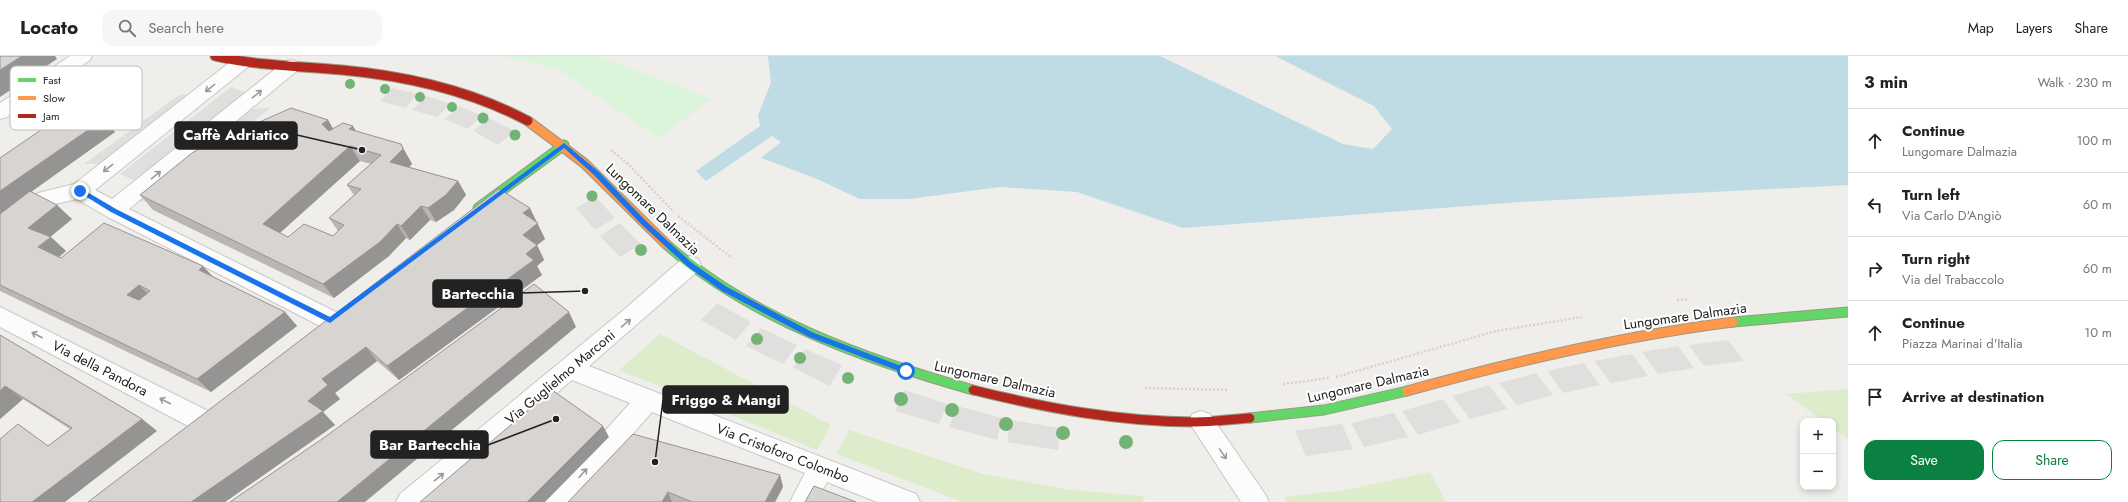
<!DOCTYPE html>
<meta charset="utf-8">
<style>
:root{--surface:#fff;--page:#f6f6f6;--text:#222;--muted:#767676;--line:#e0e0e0;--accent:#0b8043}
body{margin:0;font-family:Jost,sans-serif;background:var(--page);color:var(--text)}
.controls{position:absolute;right:12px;bottom:12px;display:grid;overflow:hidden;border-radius:8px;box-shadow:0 2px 6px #0003}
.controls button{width:36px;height:36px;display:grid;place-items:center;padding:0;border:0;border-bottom:1px solid var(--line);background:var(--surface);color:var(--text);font:20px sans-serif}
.stop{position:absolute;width:12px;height:12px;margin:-9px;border:3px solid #1a73e8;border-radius:50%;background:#fff}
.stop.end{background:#1a73e8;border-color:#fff;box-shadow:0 1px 4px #0008}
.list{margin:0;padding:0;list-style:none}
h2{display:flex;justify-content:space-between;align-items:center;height:52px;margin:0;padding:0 16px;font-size:17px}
h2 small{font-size:13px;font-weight:400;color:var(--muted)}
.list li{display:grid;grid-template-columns:26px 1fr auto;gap:12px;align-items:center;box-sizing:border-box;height:64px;padding:0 16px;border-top:1px solid var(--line)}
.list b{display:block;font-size:15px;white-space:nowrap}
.list p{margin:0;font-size:13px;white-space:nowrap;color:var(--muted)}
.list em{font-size:13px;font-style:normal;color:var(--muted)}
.actions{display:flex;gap:8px;padding:12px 16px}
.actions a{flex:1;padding:9px 0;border:1px solid var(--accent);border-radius:12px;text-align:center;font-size:14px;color:var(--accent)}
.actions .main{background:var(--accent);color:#fff}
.icon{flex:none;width:22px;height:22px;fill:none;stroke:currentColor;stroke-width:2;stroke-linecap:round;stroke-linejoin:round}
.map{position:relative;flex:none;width:1848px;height:446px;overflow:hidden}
header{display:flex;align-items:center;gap:24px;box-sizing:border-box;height:56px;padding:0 20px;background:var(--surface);border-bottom:1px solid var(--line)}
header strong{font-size:19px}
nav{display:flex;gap:22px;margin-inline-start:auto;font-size:14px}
.search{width:280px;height:36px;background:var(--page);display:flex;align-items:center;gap:10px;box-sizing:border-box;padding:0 14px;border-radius:12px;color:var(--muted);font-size:15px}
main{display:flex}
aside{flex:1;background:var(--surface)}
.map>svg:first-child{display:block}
.grass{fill:#ddeccb}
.park{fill:#daf5da}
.parking{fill:#e0dfde}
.water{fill:#bfdbe3}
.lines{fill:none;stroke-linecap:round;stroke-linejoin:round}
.street-casing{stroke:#c9c8c7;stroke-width:2}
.fast-casing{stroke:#999a82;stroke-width:11}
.slow-casing{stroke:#999a82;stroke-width:11}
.jam-casing{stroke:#999a82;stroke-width:11}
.path{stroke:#dccecd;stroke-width:2.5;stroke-dasharray:2 2;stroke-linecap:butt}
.street{fill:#fdfcfc;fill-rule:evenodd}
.fast{stroke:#63d668;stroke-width:9}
.slow{stroke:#ff974d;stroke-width:9}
.jam{stroke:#b3261e;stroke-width:9}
.tree{fill:#73b476}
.wall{fill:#b9b6b5;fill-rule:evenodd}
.shaded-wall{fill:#969493}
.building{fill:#d7d4d2;stroke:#969493;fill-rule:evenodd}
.oneway{stroke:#9a9a9a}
.route{fill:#1a73e8}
.labels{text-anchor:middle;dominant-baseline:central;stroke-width:4;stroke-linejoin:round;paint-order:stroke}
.street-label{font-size:14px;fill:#222;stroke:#fff}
.key{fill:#fff;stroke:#bdbdbd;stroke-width:1}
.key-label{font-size:11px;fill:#222}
.leader{fill:none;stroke:#222;stroke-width:1.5}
.callout-dot{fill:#222;stroke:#fff;stroke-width:1.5}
.callout{fill:#222;stroke:#222;stroke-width:1.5}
.callout-label{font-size:15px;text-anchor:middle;font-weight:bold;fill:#fff}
</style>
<header>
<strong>Locato</strong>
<div class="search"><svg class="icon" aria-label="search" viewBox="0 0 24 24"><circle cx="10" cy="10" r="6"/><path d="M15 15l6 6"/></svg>Search here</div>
<nav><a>Map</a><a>Layers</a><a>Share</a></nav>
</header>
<main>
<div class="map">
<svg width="1848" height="446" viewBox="0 0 1848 446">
<rect width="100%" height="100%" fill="#f0eeeb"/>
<path class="grass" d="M660,278L831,369L817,394L619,314Z
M1848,333V383L1833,372V365H1823L1786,338Z
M849,374L983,418L1071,434L1145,440L1142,446H963L836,398Z
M1430,416L1446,446H1287L1284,441L1345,434Z"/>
<path class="park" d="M501,0H598L711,43L659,82L556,12Z"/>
<path class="parking" d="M231,31L246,37L135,125L120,118Z
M392,32L418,38L405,52L380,45Z
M200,37L109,108H84L179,39Z
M426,40L451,48L437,61L412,54Z
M459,50L483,60L467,73L445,63Z
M270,52L156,144L132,146L249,53Z
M489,62L515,75L498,89L473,75Z
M596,141L615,162L595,174L576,152Z
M620,167L641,188L620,201L600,180Z
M717,247L751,266L736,284L701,264Z
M761,272L797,289L783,308L746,290Z
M1728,284L1744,305L1704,310L1689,289Z
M1678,290L1694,312L1658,318L1642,296Z
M805,293L842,309L830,330L793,312Z
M1632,298L1648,320L1611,327L1594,305Z
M1584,307L1600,329L1563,337L1547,315Z
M1536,317L1553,339L1517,349L1499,327Z
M1489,329L1507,353L1470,363L1453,340Z
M905,334L947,348L939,368L895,355Z
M1443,343L1460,366L1418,379L1402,355Z
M957,350L1002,362L997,384L949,371Z
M1394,357L1408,381L1364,391L1351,367Z
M1011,364L1060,372L1058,394L1007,386Z
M1342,368L1353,393L1306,400L1295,375Z"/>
<path class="water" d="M768,0H1160L1343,88L1373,93L1392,73L1374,50L1275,0H1848V129L1520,146L1183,172L1077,136L1000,131L909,143H860L815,122L761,102L781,86L772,80L706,125L696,115L760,70L758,59L771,27Z"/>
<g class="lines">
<g class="street-casing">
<path id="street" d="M70,0H92L90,4L7,61L0,63V47Z
M241,1L248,3L250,7L248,11L95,134L112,143L284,6L291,4L298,6L300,10L298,14L129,153L338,257L341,264L338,271L330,273L322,271L106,160L77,143L51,149L8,181L0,183V164L38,137L74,128L234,3Z
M690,200L698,203L701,209L698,215L589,310L916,438L920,446H877L827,426L816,446H790L805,417L652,356L573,446H544L548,438L630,347L572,324L428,446H396L400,438L626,252L682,203Z
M0,251L208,355L211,363L208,371L199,374L190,371L0,271Z
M1201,355L1210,358L1265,438L1269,446H1241L1189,366L1192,358Z"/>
</g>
<g class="fast-casing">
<path id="fast" d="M478,152L564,89
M666,188C749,262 867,304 973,334
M1733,266L1848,256
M1250,362L1324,354L1407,335"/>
</g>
<g class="slow-casing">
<path id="slow" d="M528,65L584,107L666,188
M1407,335C1515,305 1622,280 1733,266"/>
</g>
<g class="jam-casing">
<path id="jam" d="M215,0C257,10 299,10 342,14C407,20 470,34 528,65
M973,334C1046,352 1120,366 1195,366C1214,366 1232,363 1250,362"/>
</g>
<path class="path" d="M611,94L628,108L674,156
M678,160L732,202
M1677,244L1688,243
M1336,321L1496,275L1582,261
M1283,328L1329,322
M1145,332L1228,334"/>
<use href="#street" class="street"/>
<use href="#fast" class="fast"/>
<use href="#slow" class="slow"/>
<use href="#jam" class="jam"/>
</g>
<g class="tree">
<circle cx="350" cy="28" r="5"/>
<circle cx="385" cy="33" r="5"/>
<circle cx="420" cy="41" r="5"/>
<circle cx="452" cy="51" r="5"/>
<circle cx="483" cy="62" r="5.5"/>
<circle cx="515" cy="79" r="5.5"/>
<circle cx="592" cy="140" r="5.5"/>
<circle cx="641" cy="194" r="6"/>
<circle cx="757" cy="283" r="6"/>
<circle cx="800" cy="302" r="6"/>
<circle cx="848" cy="322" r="6"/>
<circle cx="901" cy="343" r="7"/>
<circle cx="952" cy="354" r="7"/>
<circle cx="1006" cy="368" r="7"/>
<circle cx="1063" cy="377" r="7"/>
<circle cx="1126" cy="386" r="7"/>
</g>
<path class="wall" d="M104,63L115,76L31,136L72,163L50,181L66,195L59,201L61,202L213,221L285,256L297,270L211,336L0,235V102Z
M328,64L333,73L355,75L409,102L412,108L409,111L458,125L466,139L454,154L436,166L430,164L410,184L406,182L389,200L334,242L153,154L140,139L237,76ZM360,105L371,108L347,129L354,139L329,162L338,175L333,180L288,181L280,177Z
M536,166L545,183L537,189L544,204L537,210L542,219L399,324L377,305L335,337L340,343L323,356L335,369L225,446H88Z
M0,279L142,363L157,375L49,390L70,373L23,343L0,363Z
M780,419L783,431L775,446H568Z"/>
<path class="shaded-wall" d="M22,0H55L57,3L0,41V14Z
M104,63L115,76L0,158V135Z
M328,64L337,79L331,83L322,68Z
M353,70L362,85L349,73Z
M401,88L412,108L399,121L390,106Z
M350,90L360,105L274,182L263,168Z
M458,125L466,139L454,154L436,166L428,152Z
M57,149L72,163L44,186L28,172Z
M421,150L430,164L410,184L401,170Z
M530,152L545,183L537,189L544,204L537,210L542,219L399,324L387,310L526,198L523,179V157Z
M397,168L406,182L389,200L334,242L323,228Z
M51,181L66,195L54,205L38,191Z
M203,210L216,224L199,214Z
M139,229L153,243L142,252L127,239Z
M285,256L297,270L211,336L197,323Z
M569,256L576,271L365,446H337Z
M366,291L377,305L335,337L340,343L323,356L335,369L225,446H191L308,345L322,323Z
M5,330L23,343L0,363V335Z
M142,363L157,375L65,446H32Z
M603,370L609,381L545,446H527Z
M780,419L783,431L775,446H765Z
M668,436L672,446H662Z"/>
<path class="building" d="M0,0H22L0,14Z
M73,52L104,63L0,135V102Z
M291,52L328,64L322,68L329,75L343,67L353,70L349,73L401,88L403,93L390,106L458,125L446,139L428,152L421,150L401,170L397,168L380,186L323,228L140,139L192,97L204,90L203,88L235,74L237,76ZM350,90L381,99L347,129L361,133L329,162L344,169L333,180L304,168L288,181L263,168Z
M499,133L530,152L523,157L538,167L523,179L537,189L526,198L534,204L387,310L366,291L322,323L328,329L308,345L323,355L191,446H88Z
M30,135L57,149L28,172L51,181L38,191L61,202L104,167L203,210L199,214L285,256L197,323L0,229V158ZM139,229L150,235L139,244L127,239Z
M534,228L569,256L337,446H230L325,381Z
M0,279L142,363L32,446H0V383L18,368L48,390L72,372L5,330L0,335Z
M552,334L603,370L527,446H420Z
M633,378L780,419L765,446H692L668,436L662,446H568Z
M814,430L856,446H805Z"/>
<defs><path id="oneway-shaft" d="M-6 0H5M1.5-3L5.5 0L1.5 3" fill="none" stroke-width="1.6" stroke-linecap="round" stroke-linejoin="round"/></defs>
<g class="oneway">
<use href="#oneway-shaft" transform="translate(210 32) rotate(142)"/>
<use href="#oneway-shaft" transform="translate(257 38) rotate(-39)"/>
<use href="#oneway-shaft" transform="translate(108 112) rotate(142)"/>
<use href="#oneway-shaft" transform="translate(156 119) rotate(-39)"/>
<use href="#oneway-shaft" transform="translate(626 267) rotate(-40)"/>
<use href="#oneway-shaft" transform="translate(37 279) rotate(-153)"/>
<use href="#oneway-shaft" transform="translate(165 345) rotate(-153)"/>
<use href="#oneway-shaft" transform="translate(1223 398) rotate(55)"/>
<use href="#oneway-shaft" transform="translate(583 417) rotate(-48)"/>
<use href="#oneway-shaft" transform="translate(439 421) rotate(-39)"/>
</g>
<path class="route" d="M564,87L599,116L646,165L692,207L727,231L814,277L909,313V317H904L809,281L722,235L688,211L641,168L594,119L564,92L330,267L111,156L77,135L82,133L116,153L330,261Z"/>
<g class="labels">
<g class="street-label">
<text transform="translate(653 153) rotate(44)">Lungomare Dalmazia</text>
<text transform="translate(1685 260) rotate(-8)">Lungomare Dalmazia</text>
<text transform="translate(100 312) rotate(27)">Via della Pandora</text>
<text transform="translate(560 321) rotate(-40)">Via Guglielmo Marconi</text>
<text transform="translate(995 323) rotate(13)">Lungomare Dalmazia</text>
<text transform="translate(1368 328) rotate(-13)">Lungomare Dalmazia</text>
<text transform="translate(783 397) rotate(21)">Via Cristoforo Colombo</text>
</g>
</g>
<rect x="10" y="10" width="132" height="64" rx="6" class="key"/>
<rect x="18" y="22" width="18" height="4" fill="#63d668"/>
<rect x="18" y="40" width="18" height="4" fill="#ff974d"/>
<rect x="18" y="58" width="18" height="4" fill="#b3261e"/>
<g class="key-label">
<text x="43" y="28">Fast</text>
<text x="43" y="46">Slow</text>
<text x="43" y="64">Jam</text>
</g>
<path class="leader" d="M362 94L297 79M585 235L522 237M655 406L663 344M556 363L488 389"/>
<g class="callout-dot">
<circle cx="362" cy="94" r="4"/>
<circle cx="585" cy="235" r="4"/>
<circle cx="655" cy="406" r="4"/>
<circle cx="556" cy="363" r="4"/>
</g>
<g class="callout">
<rect x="175" y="66" width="122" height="27" rx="4"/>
<rect x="433" y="224" width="89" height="27" rx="4"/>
<rect x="663" y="330" width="125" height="27" rx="4"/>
<rect x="371" y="375" width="117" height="27" rx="4"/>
</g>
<g class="callout-label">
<text x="236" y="84">Caffè Adriatico</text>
<text x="478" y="243">Bartecchia</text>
<text x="726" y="349">Friggo &amp; Mangi</text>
<text x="430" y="394">Bar Bartecchia</text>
</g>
</svg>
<div class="controls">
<button>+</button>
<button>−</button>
</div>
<div class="stop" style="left:906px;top:315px"></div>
<div class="stop end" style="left:80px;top:135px"></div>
</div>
<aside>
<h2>3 min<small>Walk · 230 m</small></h2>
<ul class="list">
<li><svg class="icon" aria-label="ahead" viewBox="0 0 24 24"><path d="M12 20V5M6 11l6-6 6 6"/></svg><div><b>Continue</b><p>Lungomare Dalmazia</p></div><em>100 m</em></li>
<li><svg class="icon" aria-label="left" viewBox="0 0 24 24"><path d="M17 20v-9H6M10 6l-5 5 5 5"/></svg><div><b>Turn left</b><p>Via Carlo D'Angiò</p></div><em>60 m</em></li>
<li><svg class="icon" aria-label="right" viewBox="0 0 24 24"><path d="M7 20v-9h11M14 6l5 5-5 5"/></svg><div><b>Turn right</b><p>Via del Trabaccolo</p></div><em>60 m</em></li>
<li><svg class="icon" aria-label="ahead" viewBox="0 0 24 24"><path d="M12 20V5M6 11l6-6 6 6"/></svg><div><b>Continue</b><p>Piazza Marinai d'Italia</p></div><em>10 m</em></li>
<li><svg class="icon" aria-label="arrive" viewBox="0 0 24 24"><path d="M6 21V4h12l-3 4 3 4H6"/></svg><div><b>Arrive at destination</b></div></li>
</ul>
<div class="actions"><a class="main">Save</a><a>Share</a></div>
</aside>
</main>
